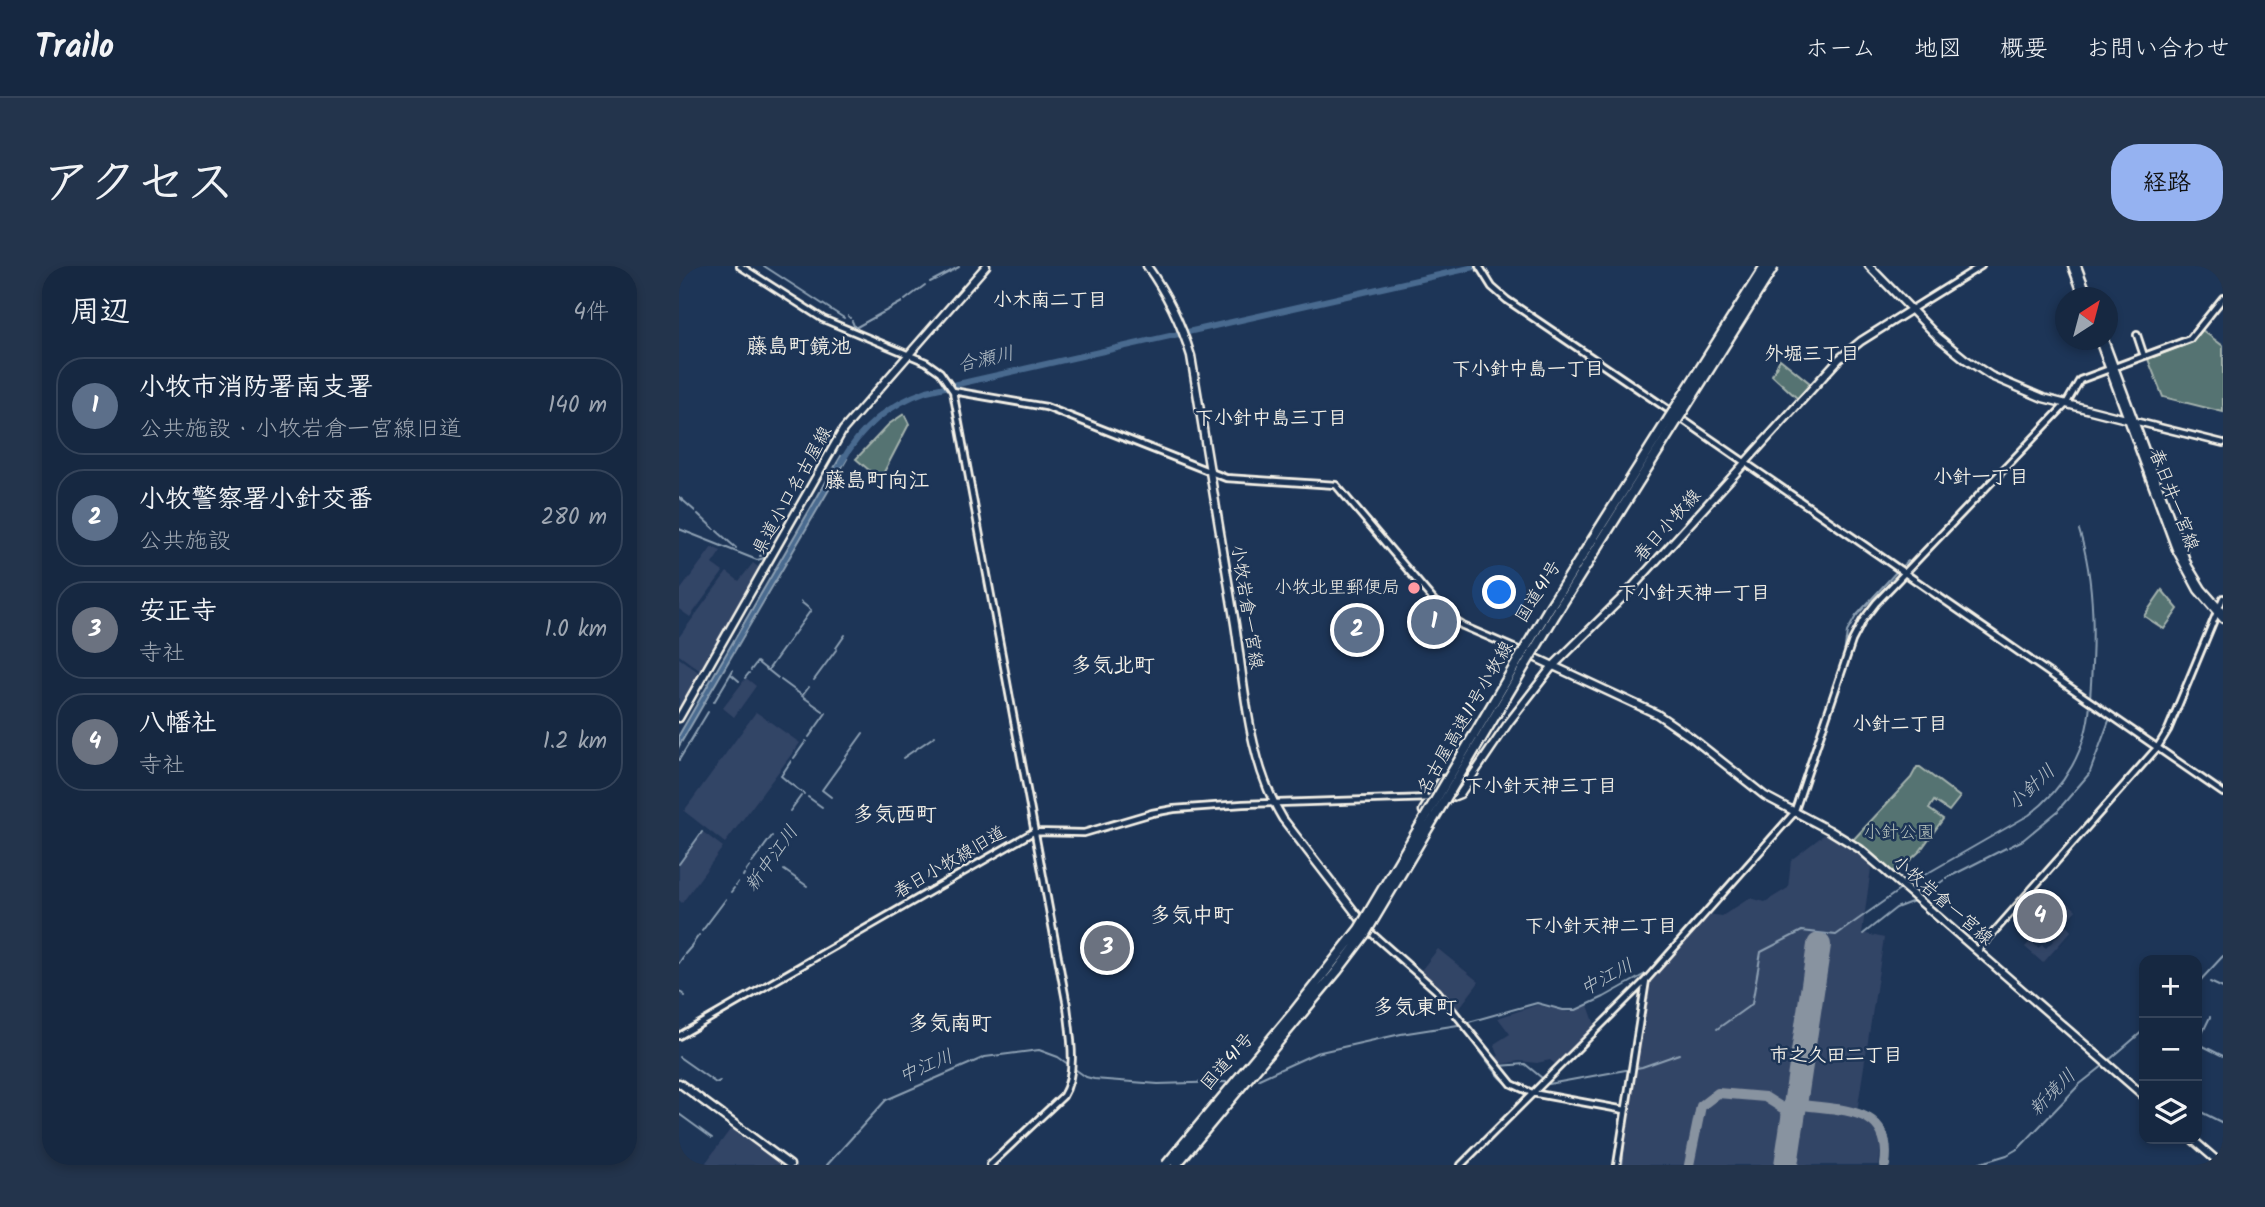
<!DOCTYPE html>
<html lang="ja">
<meta charset="utf-8">
<style>
:root{--surface:#162841;--page:#23344c;--text:#f1f3f6;--muted:#9ea6b1;--line:#35445a;--accent:#95b2f1}
body{margin:0;font-family:Kalam,"Klee One",sans-serif;background:var(--page);color:var(--text)}
.controls{position:absolute;right:21px;bottom:21px;display:grid;overflow:hidden;border-radius:14px;box-shadow:0 4px 10px #0003}
.controls button{width:63px;height:63px;display:grid;place-items:center;padding:0;border:0;border-bottom:2px solid var(--line);background:var(--surface);color:var(--text);font:35px sans-serif}
.compass{position:absolute;left:1376px;top:21px;width:63px;height:63px;border-radius:50%;background:var(--surface);box-shadow:0 4px 10px #0003;rotate:36deg}
.you{position:absolute;left:821px;top:327px;width:24px;height:24px;margin:-18px;border:5px solid #fff;border-radius:50%;background:#1a73e8;box-shadow:0 0 0 10px #1a73e833}
.badge{display:grid;place-items:center;width:46px;height:46px;border-radius:50%;background:var(--accent);color:#fff;font-size:23px;font-weight:700}
.pin{position:absolute;translate:-50% -50%;border:4px solid #fff;box-shadow:0 2px 7px #0006}
.list{margin:0;padding:0;list-style:none}
h2{display:flex;justify-content:space-between;align-items:center;height:91px;margin:0;padding:0 28px;font-size:30px}
h2 small{font-size:23px;font-weight:400;color:var(--muted)}
.list li{display:grid;grid-template-columns:46px 1fr auto;gap:21px;align-items:center;box-sizing:border-box;height:98px;margin:0 14px 14px;padding:0 14px;border:2px solid var(--line);border-radius:28px}
.list b{display:block;font-size:26px;white-space:nowrap}
.list p{margin:0;font-size:23px;white-space:nowrap;color:var(--muted)}
.list em{font-size:23px;font-style:normal;color:var(--muted)}
.icon{flex:none;width:38px;height:38px;fill:none;stroke:currentColor;stroke-width:2;stroke-linecap:round;stroke-linejoin:round}
.map{position:relative;flex:none;width:1544px;height:899px;overflow:hidden;border-radius:28px}
header{display:flex;align-items:center;gap:42px;box-sizing:border-box;height:98px;padding:0 35px;background:var(--surface);border-bottom:2px solid var(--line)}
header strong{font-size:33px}
nav{display:flex;gap:38px;margin-inline-start:auto;font-size:24px}
.intro{display:flex;align-items:center;justify-content:space-between;box-sizing:border-box;height:168px;padding:0 42px}
h1{margin:0;font-size:49px}
.button{padding:18px 32px;border-radius:28px;background:var(--accent);color:#111;font-size:24px;font-weight:700}
main{display:flex;gap:42px;padding:0 42px}
aside{flex:1;background:var(--surface);border-radius:28px;box-shadow:0 4px 10px #0003}
.map>svg:first-child{display:block}
.built{fill:#346}
.green{fill:#547372;stroke:#a4b2ad;stroke-width:2}
.water{fill:#496a8f;stroke:#8da0b3;stroke-width:2}
.lines{fill:none;stroke-linecap:round;stroke-linejoin:round}
.stream{stroke:#8da0b3;stroke-width:2}
.river{stroke:#496a8f;stroke-width:6}
.taxiway{stroke:#8893a0;stroke-width:10}
.runway{stroke:#8893a0;stroke-width:24}
.minor-casing{stroke:#f4f1e8;stroke-width:10}
.major-casing{stroke:#f4f1e8;stroke-width:11}
.highway-casing{stroke:#f4f1e8;stroke-width:13}
.minor{stroke:#1d3557;stroke-width:4.5}
.major{stroke:#1d3557;stroke-width:6}
.highway{stroke:#1d3557;stroke-width:8}
.highway-bridge-casing{stroke:#f4f1e8;stroke-width:13;stroke-linecap:butt}
.highway-bridge{stroke:#1d3557;stroke-width:8}
.poi-dot{fill:#ff9aa2;stroke:#1d3557;stroke-width:2.5}
.labels{text-anchor:middle;dominant-baseline:central;stroke-width:5;stroke-linejoin:round;paint-order:stroke}
.street-label{font-size:18px;fill:#f4f1e8;stroke:#1d3557}
.poi-label{font-size:18px;fill:#f4f1e8;stroke:#1d3557;text-anchor:end}
.park-label{font-size:18px;fill:#b4bfb9;stroke:#1d3557}
.neighbourhood-label{font-size:19px;font-weight:bold;fill:#f4f1e8;stroke:#1d3557}
.water-label{font-size:19px;font-style:italic;fill:#b8c2c9;stroke:#1d3557}
.quarter-label{font-size:21px;font-weight:bold;fill:#f4f1e8;stroke:#1d3557}
</style>
<header>
<strong>Trailo</strong>
<nav><a>ホーム</a><a>地図</a><a>概要</a><a>お問い合わせ</a></nav>
</header>
<div class="intro"><h1>アクセス</h1><a class="button">経路</a></div>
<main>
<aside>
<h2>周辺<small>4件</small></h2>
<ul class="list">
<li><span class="badge" style="background:#5c6f8a">1</span><div><b>小牧市消防署南支署</b><p>公共施設 · 小牧岩倉一宮線旧道</p></div><em>140 m</em></li>
<li><span class="badge" style="background:#5c6f8a">2</span><div><b>小牧警察署小針交番</b><p>公共施設</p></div><em>280 m</em></li>
<li><span class="badge" style="background:#6b7280">3</span><div><b>安正寺</b><p>寺社</p></div><em>1.0 km</em></li>
<li><span class="badge" style="background:#6b7280">4</span><div><b>八幡社</b><p>寺社</p></div><em>1.2 km</em></li>
</ul>
</aside>
<div class="map">
<svg width="1544" height="899" viewBox="0 0 1544 899">
<rect width="100%" height="100%" fill="#1d3557"/>
<filter id="ink" filterUnits="userSpaceOnUse"><feTurbulence type="fractalNoise" baseFrequency=".0143" numOctaves="2"/><feDisplacementMap in="SourceGraphic" scale="14" xChannelSelector="R" yChannelSelector="G"/><feConvolveMatrix kernelMatrix="1 2 1 2 8 2 1 2 1" color-interpolation-filters="sRGB"/></filter>
<g filter="url(#ink)">
<path class="built" d="M33,281L42,285L33,298L44,306L11,351L0,343V326Z
M74,297L82,303L23,406L0,389V371L48,306L60,315Z
M0,392L22,408L0,445Z
M67,412L77,420L55,451L44,442Z
M77,446L121,477L46,577L5,545Z
M1150,565L1193,595L1183,667L1205,672L1177,852L1193,859L1199,868L1202,880L1200,899H942L968,719L972,712L1028,648L1043,650L1071,632L1086,636L1109,622L1112,594Z
M24,566L44,581L3,637L0,634V599Z
M1388,636L1397,644L1385,657L1392,665L1364,697L1346,681L1352,675L1359,682L1363,679L1367,682L1383,666L1372,653Z
M759,683L800,716L778,745L740,707Z
M858,739L891,746L909,739L916,759L876,798L871,794L858,797L840,795L818,799L813,792L820,790L815,778L831,768L819,752Z
M53,861L103,899H25Z"/>
<path class="green" d="M1523,64L1544,80V146L1484,131L1469,93L1514,76Z
M1101,93L1132,118L1119,133L1093,109Z
M225,148L230,158L203,210L200,209L198,211L177,193L210,158Z
M1483,324L1499,343L1485,363L1465,350Z
M1238,501H1241L1281,531L1270,545L1255,535L1250,543L1264,553L1241,585L1216,608L1174,574L1232,512Z"/>
<path class="water" d="M162,190L168,193L0,480V469Z"/>
<g class="lines">
<path class="stream" d="M85,0L165,52
M251,16L280,1
M226,34L246,19
M169,50L171,52
M173,55L176,62L223,36
M0,231L16,245
M19,248L35,263
M0,263L78,294L89,291
M1400,264C1417,317 1415,377 1411,433
M38,265L57,282
M81,290L92,285
M1222,301L1229,295
M157,382L166,369
M72,404L78,396L88,404
M53,409L60,415
M66,412L70,407
M99,412L89,404L132,344L122,336
M102,414L121,428
M135,414L157,384
M130,421L123,430L144,445
M35,436L54,404
M130,471L147,447
M115,492L127,475
M224,492L256,470
M0,494L29,446
M1411,506L1431,452
M108,515L102,510L112,495
M109,516L125,528
M129,531L143,541
M152,531L143,524L184,467
M1115,535L1165,389L1168,366L1177,350L1218,305
M1380,543L1410,508
M111,545L122,530
M1330,581L1344,574L1379,545
M73,597L93,570
M0,598L23,566
M105,604L128,620
M67,605L70,601
M64,610L65,608
M1268,612L1327,582
M57,619L59,616
M1228,619L1350,549C1386,522 1408,483 1411,438
M52,626L55,622
M1241,631L1265,614
M23,665L47,633
M1184,668L1217,642L1235,635
M12,680L20,669
M5,689L12,681
M0,697L4,691
M1531,716L1544,722
M1518,718L1544,690
M0,725L6,730
M780,759C803,781 816,819 848,829
M1038,763L1073,738L1082,686L1123,665L1157,669L1222,623
M1518,778L1531,751
M1520,778L1544,790
M0,791L37,817L41,815
M1429,795L1465,764
M820,800L846,798L863,812
M580,813L637,787L722,768L779,759L858,737L884,744H897L925,731L968,707L1106,552
M868,816L870,818L963,801L1000,788
M1465,818V819
M854,830L900,838
M1518,844L1544,857
M0,848L33,872
M148,899L207,834L306,791L360,784L379,791L407,811L415,813L479,818L547,816
M943,899L948,846
M1295,899L1328,889L1340,882L1401,818L1425,799"/>
<path class="river" d="M162,197C182,161 210,138 248,125L800,0"/>
<path class="taxiway" d="M1116,838C1159,845 1215,838 1206,899
M1010,899L1022,840L1039,827L1086,831L1105,843L1113,855"/>
<path class="runway" d="M1107,899L1140,679"/>
<g class="minor-casing">
<path id="minor" d="M61,0L144,53L247,96L261,106L274,125L388,740C391,767 399,806 384,830L311,899
M800,0L813,21L828,34L993,146
M1233,43L1302,0
M1458,69L1465,90
M274,125L367,141L547,212L657,219L767,349L784,360L842,385
M1000,151L1544,527
M1455,155L1544,177
M690,665L758,725L833,818L853,827L946,844
M1298,685L1478,482L1489,464L1544,332
M0,770L354,566L405,567L473,547L495,543L564,538L752,532
M782,899L967,714L1115,547L1173,375L1184,354L1197,337L1387,138L1401,114L1511,73L1544,32
M938,899L967,714"/>
</g>
<g class="major-casing">
<path id="major" d="M468,0C488,28 502,57 512,90C527,179 541,269 556,358C566,423 569,496 604,553L685,658
M1190,0L1259,71L1286,93L1312,110L1364,132L1455,155
M1393,0L1405,32
M1398,0L1410,32
M1420,74L1497,283L1519,324L1544,353
M1425,74L1509,300L1523,323L1544,347
M842,385L978,448L1013,472L1086,530L1150,564L1181,583L1465,830
M0,452L164,164L307,0
M754,532H771L781,528L830,456L872,402L949,326L1160,93L1182,75L1233,43
M0,817L111,899
M1513,873L1543,899"/>
</g>
<g class="highway-casing">
<path id="highway" d="M904,297L915,279
M829,418L838,405
M745,545L764,514"/>
</g>
<use href="#minor" class="minor"/>
<use href="#major" class="major"/>
<use href="#highway" class="highway"/>
<g class="highway-bridge-casing">
<path id="highway-bridge" d="M487,899L614,747L680,663L869,344L1086,0
M497,899L658,705L686,668L876,349L1095,0"/>
</g>
<use href="#highway-bridge" class="highway-bridge"/>
</g>
</g>
<circle class="poi-dot" cx="735" cy="322" r="7"/>
<g class="labels">
<g class="street-label">
<text transform="translate(114 225) rotate(-61)">県道小口名古屋線</text>
<text transform="translate(1494 234) rotate(69)">春日井一宮線</text>
<text transform="translate(989 260) rotate(-48)">春日小牧線</text>
<text transform="translate(860 326) rotate(-58)">国道41号</text>
<text transform="translate(567 341) rotate(81)">小牧岩倉一宮線</text>
<text transform="translate(787 452) rotate(-60)">名古屋高速11号小牧線</text>
<text transform="translate(271 597) rotate(-30)">春日小牧線旧道</text>
<text transform="translate(1263 635) rotate(41)">小牧岩倉一宮線</text>
<text transform="translate(549 796) rotate(-49)">国道41号</text>
</g>
<g class="poi-label">
<text x="721" y="322">小牧北里郵便局</text>
</g>
<g class="park-label">
<text x="1220" y="567">小針公園</text>
</g>
<g class="neighbourhood-label">
<text x="371" y="35">小木南二丁目</text>
<text x="1133" y="89">外堀三丁目</text>
<text x="849" y="104">下小針中島一丁目</text>
<text x="592" y="153">下小針中島三丁目</text>
<text x="1302" y="212">小針一丁目</text>
<text x="1015" y="328">下小針天神一丁目</text>
<text x="1221" y="459">小針二丁目</text>
<text x="862" y="521">下小針天神三丁目</text>
<text x="922" y="661">下小針天神二丁目</text>
<text x="1157" y="790">市之久田二丁目</text>
</g>
<g class="water-label">
<text transform="translate(307 94) rotate(-13)">合瀬川</text>
<text transform="translate(1353 522) rotate(-43)">小針川</text>
<text transform="translate(93 593) rotate(-54)">新中江川</text>
<text transform="translate(928 712) rotate(-28)">中江川</text>
<text transform="translate(247 801) rotate(-23)">中江川</text>
<text transform="translate(1374 827) rotate(-45)">新境川</text>
</g>
<g class="quarter-label">
<text x="120" y="81">藤島町鏡池</text>
<text x="198" y="215">藤島町向江</text>
<text x="434" y="400">多気北町</text>
<text x="216" y="549">多気西町</text>
<text x="513" y="650">多気中町</text>
<text x="736" y="742">多気東町</text>
<text x="271" y="758">多気南町</text>
</g>
</g>
</svg>
<div class="controls">
<button>+</button>
<button>−</button>
<button><svg class="icon" aria-label="layers" viewBox="0 0 24 24"><path d="M12 4l9 5-9 5-9-5zM3 14l9 5 9-5"/></svg></button>
</div>
<svg class="compass" viewBox="-18 -18 36 36"><path d="M0-13l5 13h-10z" fill="#e53935"/><path d="M0 13l5-13h-10z" fill="#9ea6b1"/></svg>
<div class="you"></div>
<div class="pin badge" style="left:755px;top:356px;background:#5c6f8a">1</div>
<div class="pin badge" style="left:678px;top:364px;background:#5c6f8a">2</div>
<div class="pin badge" style="left:428px;top:682px;background:#6b7280">3</div>
<div class="pin badge" style="left:1361px;top:650px;background:#6b7280">4</div>
</div>
</main>
